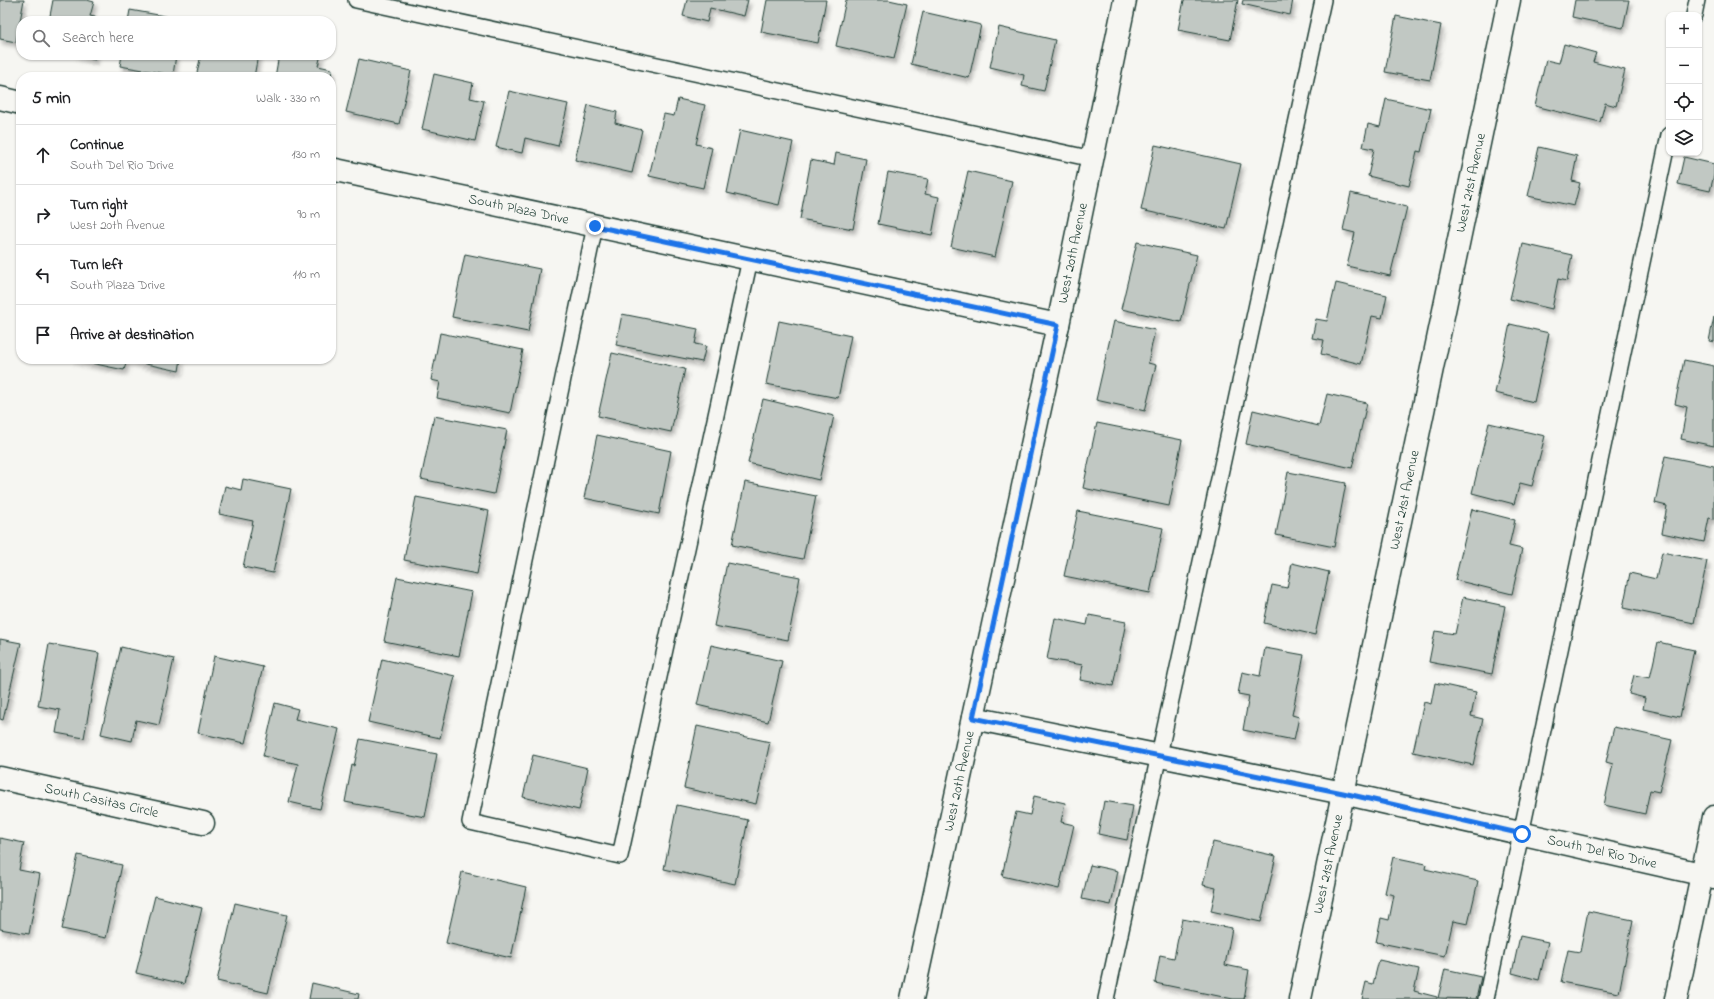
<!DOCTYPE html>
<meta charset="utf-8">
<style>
:root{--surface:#fff;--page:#f6f6f6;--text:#202124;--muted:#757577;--line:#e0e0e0}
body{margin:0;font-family:"Indie Flower",sans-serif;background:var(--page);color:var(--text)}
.controls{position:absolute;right:12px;top:12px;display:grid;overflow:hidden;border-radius:8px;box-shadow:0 1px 3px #0004}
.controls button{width:36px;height:36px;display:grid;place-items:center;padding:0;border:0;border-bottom:1px solid var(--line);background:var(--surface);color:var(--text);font:20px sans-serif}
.stop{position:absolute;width:12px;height:12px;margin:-9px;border:3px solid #1a73e8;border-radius:50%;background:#fff}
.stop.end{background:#1a73e8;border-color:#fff;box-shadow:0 1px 4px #0008}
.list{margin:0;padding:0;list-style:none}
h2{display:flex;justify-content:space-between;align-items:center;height:52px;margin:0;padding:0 16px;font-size:17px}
h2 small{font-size:13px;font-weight:400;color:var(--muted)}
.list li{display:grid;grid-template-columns:26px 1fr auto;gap:12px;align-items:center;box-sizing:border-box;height:60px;padding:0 16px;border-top:1px solid var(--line)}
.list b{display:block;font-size:15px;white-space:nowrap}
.list p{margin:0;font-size:13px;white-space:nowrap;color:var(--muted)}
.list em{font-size:13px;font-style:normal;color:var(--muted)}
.icon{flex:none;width:22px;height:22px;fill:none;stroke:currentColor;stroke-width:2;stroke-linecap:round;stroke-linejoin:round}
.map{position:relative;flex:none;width:1714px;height:999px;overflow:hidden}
.search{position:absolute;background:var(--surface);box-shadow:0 1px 3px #0004;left:16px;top:16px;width:320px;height:44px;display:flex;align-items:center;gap:10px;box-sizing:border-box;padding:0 14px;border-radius:16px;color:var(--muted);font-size:15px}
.panel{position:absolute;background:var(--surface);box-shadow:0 1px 3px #0004;left:16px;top:72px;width:320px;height:292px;border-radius:16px}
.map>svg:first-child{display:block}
.building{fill:#c1c8c3;stroke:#1f3d34;filter:url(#shadow)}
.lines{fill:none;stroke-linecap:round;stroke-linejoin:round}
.lane-casing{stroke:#1f3d34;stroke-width:18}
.street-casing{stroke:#1f3d34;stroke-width:25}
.lane{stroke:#f6f6f2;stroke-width:15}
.street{stroke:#f6f6f2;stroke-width:22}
.route{stroke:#1a73e8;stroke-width:5}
.labels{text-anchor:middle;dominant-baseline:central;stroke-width:4;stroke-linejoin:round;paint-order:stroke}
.street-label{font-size:14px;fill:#1f3d34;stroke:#f6f6f2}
</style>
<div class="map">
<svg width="1714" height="999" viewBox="0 0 1714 999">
<defs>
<filter id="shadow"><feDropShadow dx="2.5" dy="4.5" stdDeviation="2" flood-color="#0004"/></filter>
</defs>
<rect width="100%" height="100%" fill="#f6f6f2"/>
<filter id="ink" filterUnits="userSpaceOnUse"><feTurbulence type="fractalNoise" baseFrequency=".025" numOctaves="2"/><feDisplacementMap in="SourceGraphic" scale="8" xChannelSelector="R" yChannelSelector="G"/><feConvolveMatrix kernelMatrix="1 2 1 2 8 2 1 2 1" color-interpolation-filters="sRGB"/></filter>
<g filter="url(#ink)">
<path class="building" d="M0,0H24L16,42L0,39Z
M53,0H87L94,2L90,16L104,19V21H49Z
M687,0H748L744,16L710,8L707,22L683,16Z
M767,0H826L818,43L761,32Z
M846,0H889L907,4L894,59L836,46Z
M1184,0H1238L1230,40L1178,30Z
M1243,0H1293L1290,15L1242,4Z
M1575,0H1629L1623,28L1572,17Z
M130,10L170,17L169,21H128Z
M923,12L981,25L969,78L911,64Z
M1396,16L1441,25L1430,80L1385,72Z
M999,27L1055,40L1044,91L1022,86L1024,75L990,67Z
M1564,44L1596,53L1593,62L1625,70L1616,106L1605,103L1600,122L1535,106L1546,60L1559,63Z
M75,55H96L95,60Z
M122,55H176L173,75L120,66Z
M201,55H258L254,77H196Z
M279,55H321L318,66L332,69L331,77H275Z
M359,59L411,71L399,124L346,112Z
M434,74L473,83L470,98L484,101L475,141L422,129Z
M509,91L568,104L558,146L525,138L522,153L496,147Z
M678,99L705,105L696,144L712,148L703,188L649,176L664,114L674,116Z
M1386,99L1431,109L1421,152L1417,151L1409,186L1368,176L1374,149L1363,147L1368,124L1380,127Z
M588,105L617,112L615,123L642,130L632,173L575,160Z
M740,130L793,142L779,205L727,193Z
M1155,145L1241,164L1226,229L1141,210Z
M1539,147L1577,156L1572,181L1580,183L1574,206L1528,196Z
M836,153L866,159L853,229L800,219L811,160L834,165Z
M1684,157L1714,164V175L1710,191L1678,184Z
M968,171L1012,181L995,257L951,247Z
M888,172L928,179L925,194L939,197L932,235L878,224Z
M1351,193L1407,207L1390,276L1347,266L1355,233L1343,230Z
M1137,242L1197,255L1181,322L1121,309Z
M1523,244L1572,255L1567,281L1558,279L1552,309L1510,299Z
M465,254L540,269L528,332L452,317Z
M1336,283L1387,295L1382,318L1372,316L1361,364L1321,354L1324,340L1312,338L1316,319L1327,321Z
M622,314L698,329L695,344L706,346L702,362L616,345Z
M1714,317V342L1709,341Z
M779,321L851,336L838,398L766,384Z
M1114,321L1155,330L1148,363L1156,365L1145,411L1096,400Z
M1510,324L1549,333L1534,402L1495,393Z
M440,333L523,350L510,413L437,398L440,382L431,380Z
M612,353L685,369L671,432L598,416Z
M72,359H181L179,371L127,360L124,370Z
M1684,360L1714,366V446L1681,439L1687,407L1675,404Z
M1327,394L1367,403L1352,468L1246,444L1253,410L1319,426Z
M763,399L834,416L819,480L748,463Z
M434,416L507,430L494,494L421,479Z
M1097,423L1182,440L1169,506L1083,488Z
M1489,423L1545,436L1532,486L1520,483L1514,504L1472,493Z
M597,435L671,451L659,514L584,498Z
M1665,456L1714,466V519L1709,518L1704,542L1662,533L1667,506L1655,503Z
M1288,472L1346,483L1334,547L1276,535Z
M243,479L291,489L273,573L243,567L253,521L219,514L225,486L241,490Z
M745,482L816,496L803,559L732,545Z
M416,497L489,511L477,574L404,560Z
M1472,509L1515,520L1509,546L1522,549L1512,594L1455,580Z
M1078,511L1163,528L1150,593L1064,576Z
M1662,552L1707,561L1694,623L1623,608L1630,573L1656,579Z
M727,563L800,577L788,640L714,626Z
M1292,563L1329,572L1315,635L1264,623L1272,585L1287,588Z
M397,577L472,592L459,656L384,641Z
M1463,597L1505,606L1492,674L1429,662L1435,631L1455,634Z
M1089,615L1126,622L1113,686L1080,680L1083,665L1047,659L1055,618L1087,625Z
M0,639L21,643L3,720L0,719Z
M1658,642L1694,650L1680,717L1643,709L1645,698L1629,694L1634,675L1650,678Z
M49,644L99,653L84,738L56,733L60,710L38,706Z
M711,645L782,661L768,722L697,705Z
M121,647L174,659L159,725L136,720L132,741L101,734Z
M1265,648L1304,655L1292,715L1299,717L1294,740L1243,730L1249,696L1238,694L1242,672L1260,676Z
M214,656L263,667L245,743L198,733Z
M382,659L455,676L440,738L368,722Z
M1435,683L1476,692L1471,716L1483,719L1473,765L1413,752L1424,702L1431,704Z
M275,703L298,709L295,719L339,729L320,809L289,802L298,764L263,756Z
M697,726L770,742L756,804L684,788Z
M1614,727L1672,740L1659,792L1650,790L1645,814L1604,805L1613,764L1606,762Z
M360,739L437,754L425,817L345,802L352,765L354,766Z
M533,755L588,768L579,810L523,797Z
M1034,796L1065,803L1061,822L1074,825L1059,889L1002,876L1016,812L1030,815Z
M1104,801L1133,806L1127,840L1098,834Z
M677,805L748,820L735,884L664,869Z
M0,838L24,843L19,870L40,874L29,934L0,929Z
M1213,842L1276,856L1261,922L1211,911L1216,888L1203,885Z
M78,855L122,865L106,938L62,929Z
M1393,857L1426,864L1425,869L1478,881L1468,924L1453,921L1445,956L1376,942L1381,918L1389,920L1394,895L1385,893Z
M1090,865L1118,871L1111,905L1082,899Z
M462,872L526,887L511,958L446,943Z
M155,896L202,908L184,984L136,973Z
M235,903L287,915L268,993L217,981Z
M1588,911L1633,920L1619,993L1561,982L1568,950L1580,952Z
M1182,919L1232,928L1225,965L1249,970L1244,999H1233L1155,983L1160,955L1174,958Z
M1520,936L1548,942L1539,980L1512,973Z
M1379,960L1419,969L1414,991L1437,997V999H1362L1366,982L1373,984Z
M1445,969L1481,977L1476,999L1438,998Z
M312,983L359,994L358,999H309Z"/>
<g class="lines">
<g class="lane-casing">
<path id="lane" d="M356,0L1093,159
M1694,15L1697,0
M595,226L470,822L620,856L750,259
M1106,999L1323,0
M1486,999L1669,135"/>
</g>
<g class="street-casing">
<g id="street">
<path d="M0,98L21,103"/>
<path id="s1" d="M331,169L1058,325"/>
<path id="s2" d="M973,718L1343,793L1714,877"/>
<path id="s3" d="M0,778L203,823"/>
<path id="s4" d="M912,999L1058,325L1125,0"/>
<path id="s5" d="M1300,999L1509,0"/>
<path d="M1676,999L1714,817"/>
</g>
</g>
<use href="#lane" class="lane"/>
<use href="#street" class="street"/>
</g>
</g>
<g class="lines" filter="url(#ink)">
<path class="route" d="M595,226L1058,325L973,718L1343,793L1522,834"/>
</g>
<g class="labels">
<g class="street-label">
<text stroke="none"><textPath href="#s5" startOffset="834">West 21st Avenue</textPath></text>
<text stroke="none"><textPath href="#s1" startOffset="192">South Plaza Drive</textPath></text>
<text stroke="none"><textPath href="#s4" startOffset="763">West 20th Avenue</textPath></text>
<text stroke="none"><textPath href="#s5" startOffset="510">West 21st Avenue</textPath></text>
<text stroke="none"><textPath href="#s4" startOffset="223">West 20th Avenue</textPath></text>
<text stroke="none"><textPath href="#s3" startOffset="104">South Casitas Circle</textPath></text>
<text stroke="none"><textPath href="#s2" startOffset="643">South Del Rio Drive</textPath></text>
<text stroke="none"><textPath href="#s5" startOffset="138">West 21st Avenue</textPath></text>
</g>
</g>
</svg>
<div class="controls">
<button>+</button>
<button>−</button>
<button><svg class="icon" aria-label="locate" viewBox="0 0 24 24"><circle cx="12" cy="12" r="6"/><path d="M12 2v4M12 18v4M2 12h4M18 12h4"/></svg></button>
<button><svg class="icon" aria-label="layers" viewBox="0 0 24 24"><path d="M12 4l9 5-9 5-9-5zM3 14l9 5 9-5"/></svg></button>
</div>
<div class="stop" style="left:1522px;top:834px"></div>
<div class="stop end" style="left:595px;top:226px"></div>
<div class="search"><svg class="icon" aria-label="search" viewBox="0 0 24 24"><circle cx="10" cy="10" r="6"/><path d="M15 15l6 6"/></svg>Search here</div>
<section class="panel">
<h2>5 min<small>Walk · 330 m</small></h2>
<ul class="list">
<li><svg class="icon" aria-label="ahead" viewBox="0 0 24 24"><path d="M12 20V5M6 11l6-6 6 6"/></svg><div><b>Continue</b><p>South Del Rio Drive</p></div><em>130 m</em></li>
<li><svg class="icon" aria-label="right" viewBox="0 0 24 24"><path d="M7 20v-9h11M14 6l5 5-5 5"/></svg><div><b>Turn right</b><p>West 20th Avenue</p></div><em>90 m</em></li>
<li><svg class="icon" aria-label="left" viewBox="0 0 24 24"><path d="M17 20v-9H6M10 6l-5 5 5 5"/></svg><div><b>Turn left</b><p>South Plaza Drive</p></div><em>110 m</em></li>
<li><svg class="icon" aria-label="arrive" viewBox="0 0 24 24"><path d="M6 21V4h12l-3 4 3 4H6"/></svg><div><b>Arrive at destination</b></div></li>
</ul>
</section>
</div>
